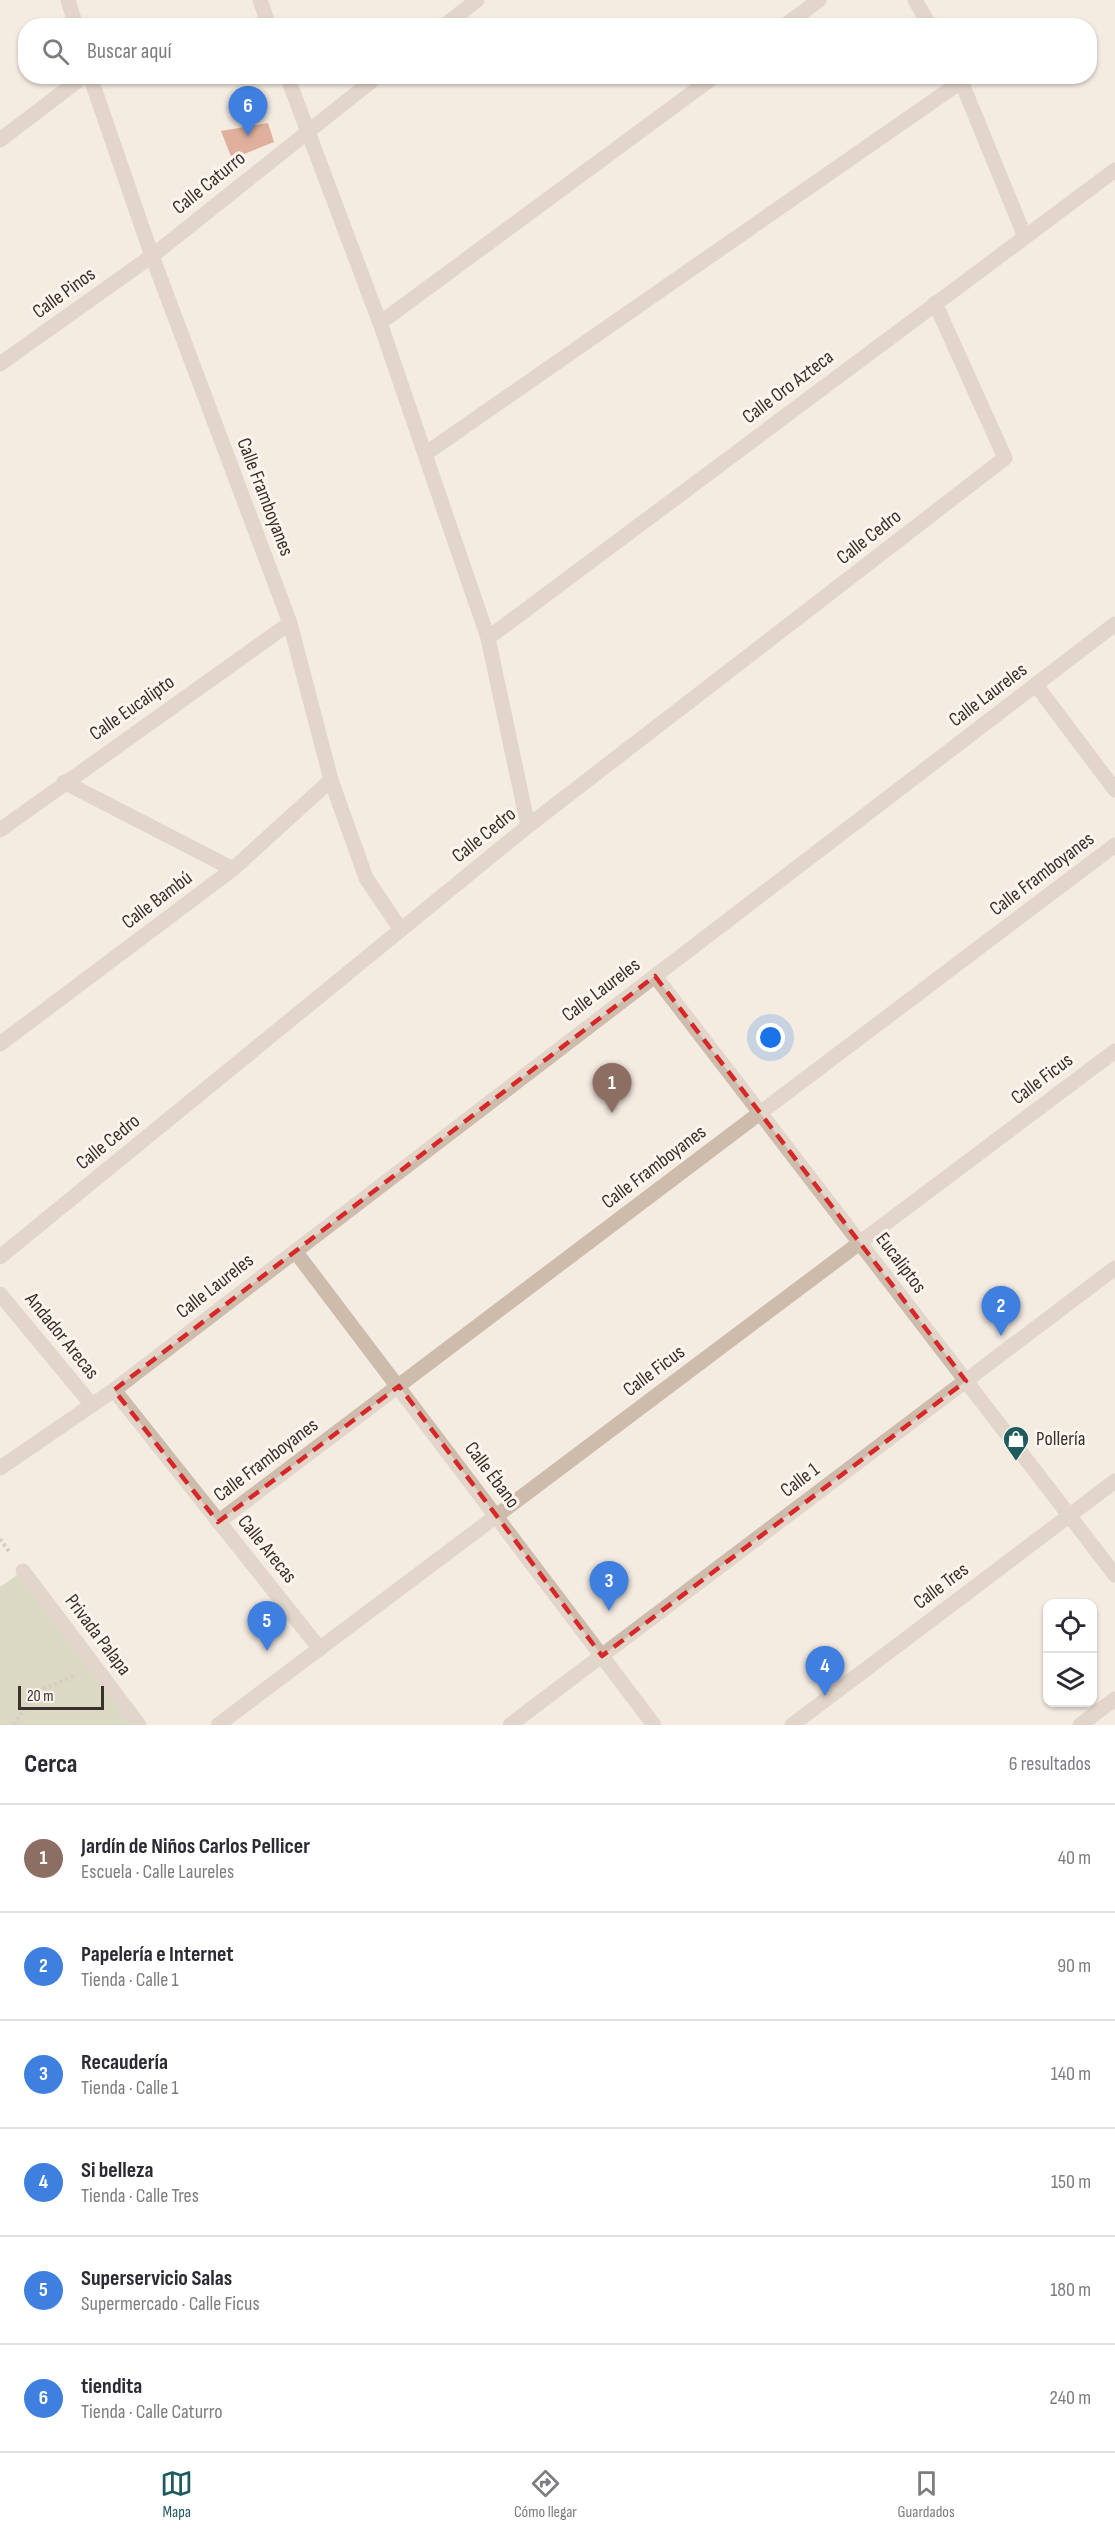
<!DOCTYPE html>
<html lang="es">
<meta charset="utf-8">
<style>
:root{--surface:#fff;--page:#f7f7f7;--text:#2b2b33;--muted:#7c7c81;--line:#e1e1e2;--accent:#1f5a5e}
body{margin:0;font-family:"Sofia Sans Condensed",sans-serif;background:var(--page);color:var(--text)}
.controls{position:absolute;right:18px;bottom:18px;display:grid;overflow:hidden;border-radius:12px;box-shadow:0 2px 4px #0004}
.controls button{width:54px;height:54px;display:grid;place-items:center;padding:0;border:0;border-bottom:2px solid var(--line);background:var(--surface);color:var(--text);font:30px sans-serif}
.scale{position:absolute;left:18px;bottom:15px;width:86px;box-sizing:border-box;padding-left:6px;border:3px solid #3b302b;border-top:0;font-size:16px;line-height:21px;white-space:nowrap;color:#3b302b;-webkit-text-stroke:4px #fbf5ee;paint-order:stroke}
.you{position:absolute;left:771px;top:1038px;width:21px;height:21px;margin:-15px;border:4px solid #fff;border-radius:50%;background:#1a73e8;box-shadow:0 0 0 9px #1a73e833}
.badge{display:grid;place-items:center;width:39px;height:39px;border-radius:50%;background:var(--accent);color:#fff;font-size:20px;font-weight:700}
.pin{position:absolute;translate:-50% -50px;filter:drop-shadow(0 2px 3px #0008)}
.pin::after{content:'';position:absolute;top:32px;width:21px;height:18px;background:inherit;clip-path:polygon(0 0,100% 0,50% 100%)}
.list{margin:0;padding:0;list-style:none}
h2{display:flex;justify-content:space-between;align-items:center;height:78px;margin:0;padding:0 24px;font-size:26px}
h2 small{font-size:20px;font-weight:400;color:var(--muted)}
.list li{display:grid;grid-template-columns:39px 1fr auto;gap:18px;align-items:center;box-sizing:border-box;height:108px;padding:0 24px;border-top:2px solid var(--line)}
.list b{display:block;font-size:22px;white-space:nowrap}
.list p{margin:0;font-size:20px;white-space:nowrap;color:var(--muted)}
.list em{font-size:20px;font-style:normal;color:var(--muted)}
.icon{flex:none;width:33px;height:33px;fill:none;stroke:currentColor;stroke-width:2;stroke-linecap:round;stroke-linejoin:round}
.map{position:relative;flex:none;width:1115px;height:1725px;overflow:hidden}
.search{position:absolute;background:var(--surface);box-shadow:0 2px 4px #0004;left:18px;right:18px;top:18px;height:66px;display:flex;align-items:center;gap:15px;box-sizing:border-box;padding:0 21px;border-radius:24px;color:var(--muted);font-size:22px}
.sheet{height:726px;background:var(--surface)}
nav{display:flex;justify-content:space-around;align-items:center;box-sizing:border-box;height:84px;border-top:2px solid var(--line);background:var(--surface);font-size:16px;color:var(--muted)}
nav a{display:grid;justify-items:center;gap:3px}
nav .on{color:var(--accent)}
.map>svg:first-child{display:block}
.green{fill:#b8c4a0}
.building{fill:#c8694b}
.lines{fill:none;stroke-linecap:round;stroke-linejoin:round}
.path{stroke:#b9a596;stroke-width:4;stroke-dasharray:3 3;stroke-linecap:butt}
.pedestrian{stroke:#cdbbac;stroke-width:15}
.minor{stroke:#cdbbac;stroke-width:15}
.tertiary{stroke:#cdbbac;stroke-width:15}
.marked{fill:none;stroke:#d62828;stroke-width:4.5;stroke-dasharray:12 8;stroke-linejoin:round}
.labels{text-anchor:middle;dominant-baseline:central;stroke-width:6;stroke-linejoin:round;paint-order:stroke}
.street-label{font-size:20px;fill:#3b302b;stroke:#fbf5ee}
.poi-label{font-size:20px;fill:#3b302b;stroke:#fbf5ee;text-anchor:start}
</style>
<div class="map">
<svg width="1115" height="1725" viewBox="0 0 1115 1725">
<rect width="100%" height="100%" fill="#f4ebe1"/>
<path class="green" d="M23,1571L139,1725H0V1587Z"/>
<path class="building" d="M268,123L274,142L232,159L221,131Z"/>
<g class="lines">
<path class="path" d="M0,1539L10,1553
M14,1725L32,1694L76,1675"/>
<path class="pedestrian" d="M0,1294L92,1405"/>
<path class="minor" d="M68,0L76,26
M260,0L269,26
M915,0L930,26
M444,26L477,0
M784,26L819,0
M90,76L152,256L290,623L331,780L366,878L401,930
M287,76L380,323L488,638L528,826
M959,76L1025,237
M0,140L84,76
M380,323L715,76
M0,364L152,256L378,76
M425,454L962,81
M488,638L1115,170
M1036,685L1115,790
M64,782L233,869
M0,830L290,623
M655,976L1115,1575
M0,1044L233,869L331,780
M295,1251L654,1725
M0,1257L528,826L1005,458L935,303
M114,1390L320,1649
M0,1468L114,1390L1115,624
M23,1571L139,1725
M218,1725L1115,1051
M510,1725L1115,1268
M792,1725L1115,1481"/>
<path class="tertiary" d="M218,1522L1115,845
M1080,1725L1115,1699"/>
</g>
<path d="M0 0H1115V1725H0ZM655,976L966,1381L602,1656L399,1386L218,1522L114,1390Z" fill="#f4ebe1" fill-opacity=".55" fill-rule="evenodd"/>
<path class="marked" d="M655,976L966,1381L602,1656L399,1386L218,1522L114,1390Z"/>
<defs>
<g id="shop-pin" transform="scale(1.35)"><path d="M0 17L-7.5 6A9.5 9.5 0 1 1 7.5 6Z" fill="#1f5a5e" stroke="#fbf5ee"/><path d="M-5-2.5h2.3a2.7 3.5 0 0 1 5.4 0H5L5.5 6h-11ZM-1.5-2.5h3a1.5 2.3 0 0 0-3 0Z" fill="#fff"/></g>
</defs>
<g fill-rule="evenodd">
<use href="#shop-pin" x="1016" y="1439"/>
</g>
<g class="labels">
<g class="street-label">
<text transform="translate(209 183) rotate(-39)">Calle Caturro</text>
<text transform="translate(64 293) rotate(-36)">Calle Pinos</text>
<text transform="translate(788 387) rotate(-37)">Calle Oro Azteca</text>
<text transform="translate(265 497) rotate(69)">Calle Framboyanes</text>
<text transform="translate(869 537) rotate(-38)">Calle Cedro</text>
<text transform="translate(988 695) rotate(-37)">Calle Laureles</text>
<text transform="translate(132 708) rotate(-35)">Calle Eucalipto</text>
<text transform="translate(484 835) rotate(-39)">Calle Cedro</text>
<text transform="translate(1042 874) rotate(-37)">Calle Framboyanes</text>
<text transform="translate(157 900) rotate(-37)">Calle Bambú</text>
<text transform="translate(601 990) rotate(-37)">Calle Laureles</text>
<text transform="translate(1042 1079) rotate(-37)">Calle Ficus</text>
<text transform="translate(108 1142) rotate(-39)">Calle Cedro</text>
<text transform="translate(654 1167) rotate(-37)">Calle Framboyanes</text>
<text transform="translate(901 1263) rotate(53)">Eucaliptos</text>
<text transform="translate(215 1286) rotate(-38)">Calle Laureles</text>
<text transform="translate(62 1336) rotate(51)">Andador Arecas</text>
<text transform="translate(654 1371) rotate(-37)">Calle Ficus</text>
<text transform="translate(266 1460) rotate(-37)">Calle Framboyanes</text>
<text transform="translate(492 1475) rotate(53)">Calle Ébano</text>
<text transform="translate(800 1480) rotate(-37)">Calle 1</text>
<text transform="translate(267 1549) rotate(51)">Calle Arecas</text>
<text transform="translate(941 1586) rotate(-37)">Calle Tres</text>
<text transform="translate(98 1635) rotate(53)">Privada Palapa</text>
</g>
<g class="poi-label">
<text x="1036" y="1439">Pollería</text>
</g>
</g>
</svg>
<div class="controls">
<button><svg class="icon" aria-label="locate" viewBox="0 0 24 24"><circle cx="12" cy="12" r="6"/><path d="M12 2v4M12 18v4M2 12h4M18 12h4"/></svg></button>
<button><svg class="icon" aria-label="layers" viewBox="0 0 24 24"><path d="M12 4l9 5-9 5-9-5zM3 14l9 5 9-5"/></svg></button>
</div>
<div class="scale">20 m</div>
<div class="you"></div>
<div class="pin badge" style="left:612px;top:1113px;background:#8d6e63">1</div>
<div class="pin badge" style="left:1001px;top:1336px;background:#3f7fe0">2</div>
<div class="pin badge" style="left:609px;top:1611px;background:#3f7fe0">3</div>
<div class="pin badge" style="left:825px;top:1696px;background:#3f7fe0">4</div>
<div class="pin badge" style="left:267px;top:1651px;background:#3f7fe0">5</div>
<div class="pin badge" style="left:248px;top:136px;background:#3f7fe0">6</div>
<div class="search"><svg class="icon" aria-label="search" viewBox="0 0 24 24"><circle cx="10" cy="10" r="6"/><path d="M15 15l6 6"/></svg>Buscar aquí</div>
</div>
<section class="sheet">
<h2>Cerca<small>6 resultados</small></h2>
<ul class="list">
<li><span class="badge" style="background:#8d6e63">1</span><div><b>Jardín de Niños Carlos Pellicer</b><p>Escuela · Calle Laureles</p></div><em>40 m</em></li>
<li><span class="badge" style="background:#3f7fe0">2</span><div><b>Papelería e Internet</b><p>Tienda · Calle 1</p></div><em>90 m</em></li>
<li><span class="badge" style="background:#3f7fe0">3</span><div><b>Recaudería</b><p>Tienda · Calle 1</p></div><em>140 m</em></li>
<li><span class="badge" style="background:#3f7fe0">4</span><div><b>Si belleza</b><p>Tienda · Calle Tres</p></div><em>150 m</em></li>
<li><span class="badge" style="background:#3f7fe0">5</span><div><b>Superservicio Salas</b><p>Supermercado · Calle Ficus</p></div><em>180 m</em></li>
<li><span class="badge" style="background:#3f7fe0">6</span><div><b>tiendita</b><p>Tienda · Calle Caturro</p></div><em>240 m</em></li>
</ul>
</section>
<nav>
<a class="on"><svg class="icon" aria-label="map" viewBox="0 0 24 24"><path d="M3 6l6-2 6 2 6-2v14l-6 2-6-2-6 2zM9 4v14M15 6v14"/></svg>Mapa</a>
<a><svg class="icon" aria-label="directions" viewBox="0 0 24 24"><path d="M12 3l9 9-9 9-9-9zM9 14v-3h6M13 9l2 2-2 2"/></svg>Cómo llegar</a>
<a><svg class="icon" aria-label="saved" viewBox="0 0 24 24"><path d="M7 4h10v16l-5-4-5 4z"/></svg>Guardados</a>
</nav>
